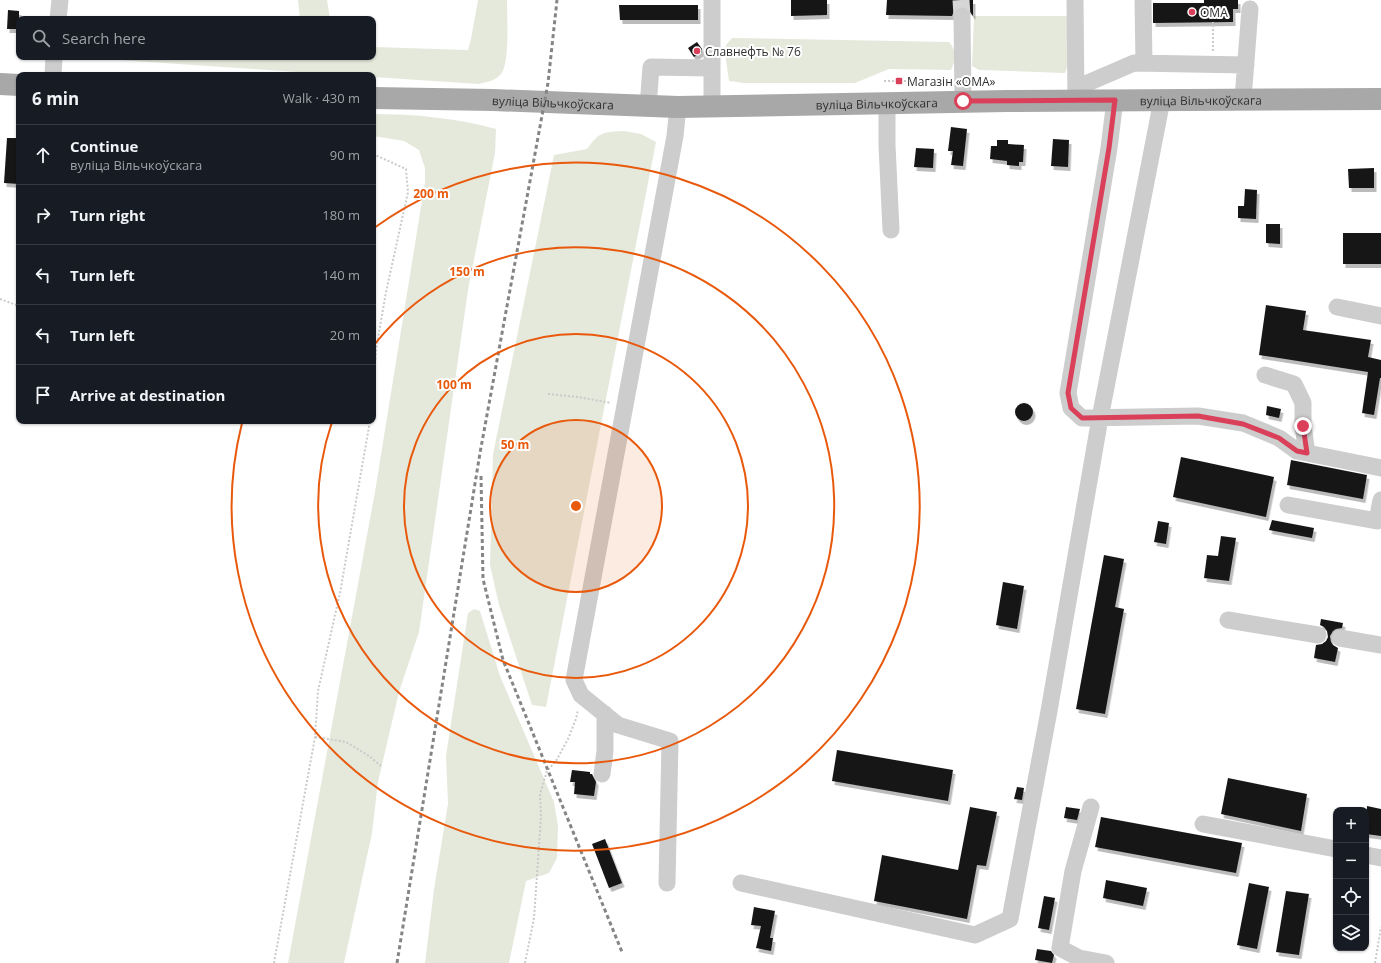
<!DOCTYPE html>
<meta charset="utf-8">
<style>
:root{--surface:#171b24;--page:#20242c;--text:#f1f3f6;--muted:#9ea1a6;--line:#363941}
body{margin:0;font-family:"Open Sans",sans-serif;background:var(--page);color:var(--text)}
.controls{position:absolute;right:12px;bottom:12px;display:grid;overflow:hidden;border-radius:8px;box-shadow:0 1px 3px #0004}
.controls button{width:36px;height:36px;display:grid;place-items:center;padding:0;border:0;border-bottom:1px solid var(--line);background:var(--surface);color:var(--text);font:20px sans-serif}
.stop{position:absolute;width:12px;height:12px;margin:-9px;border:3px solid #da405a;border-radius:50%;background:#fff}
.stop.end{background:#da405a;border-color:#fff;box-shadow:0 1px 4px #0008}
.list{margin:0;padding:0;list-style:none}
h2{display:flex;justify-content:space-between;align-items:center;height:52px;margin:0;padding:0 16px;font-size:17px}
h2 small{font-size:13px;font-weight:400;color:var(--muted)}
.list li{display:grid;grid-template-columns:26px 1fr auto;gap:12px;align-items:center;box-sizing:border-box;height:60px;padding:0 16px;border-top:1px solid var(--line)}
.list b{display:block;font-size:15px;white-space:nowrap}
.list p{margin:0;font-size:13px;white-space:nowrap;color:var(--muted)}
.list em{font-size:13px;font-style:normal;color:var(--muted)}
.icon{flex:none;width:22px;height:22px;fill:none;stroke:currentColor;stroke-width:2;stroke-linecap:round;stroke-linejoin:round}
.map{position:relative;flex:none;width:1381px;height:963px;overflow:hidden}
.search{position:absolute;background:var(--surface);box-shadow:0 1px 3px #0004;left:16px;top:16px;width:360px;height:44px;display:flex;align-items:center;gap:10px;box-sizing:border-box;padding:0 14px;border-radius:8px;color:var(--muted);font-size:15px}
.panel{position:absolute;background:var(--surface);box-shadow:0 1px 3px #0004;left:16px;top:72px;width:360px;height:352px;border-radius:8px}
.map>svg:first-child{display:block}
.green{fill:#e5e9dc}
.building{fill:#171717;filter:url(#shadow)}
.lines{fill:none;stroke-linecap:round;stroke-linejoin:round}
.minor-tunnel{stroke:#d6d6d6;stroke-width:17;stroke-dasharray:17 8;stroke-linecap:butt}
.path{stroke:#cacaca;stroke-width:2;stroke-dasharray:2 2;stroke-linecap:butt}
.minor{stroke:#cdcdcd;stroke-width:17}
.major{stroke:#a8a8a8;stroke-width:22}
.rail{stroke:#858585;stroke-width:3;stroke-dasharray:4 3;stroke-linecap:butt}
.route{stroke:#da405a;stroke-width:5}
.ring{fill:none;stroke:#e8590c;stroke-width:2}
.poi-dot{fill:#da405a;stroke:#fff;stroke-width:1.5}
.labels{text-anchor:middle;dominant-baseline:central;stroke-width:4;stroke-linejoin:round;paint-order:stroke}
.poi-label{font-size:12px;fill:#303030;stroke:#fff;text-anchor:start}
.street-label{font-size:12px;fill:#303030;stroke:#fff}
.centre{fill:#e8590c;stroke:#fff;stroke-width:2}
.ring-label{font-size:12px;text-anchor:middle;font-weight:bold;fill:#e8590c;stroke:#fff;stroke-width:4;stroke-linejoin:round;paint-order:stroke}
</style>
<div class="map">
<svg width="1381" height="963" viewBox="0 0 1381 963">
<defs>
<filter id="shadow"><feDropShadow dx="2.5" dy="4" stdDeviation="0" flood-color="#0004"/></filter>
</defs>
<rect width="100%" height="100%" fill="#fff"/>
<path class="green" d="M298,0H327L330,19H300Z
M478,0H507C507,16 510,63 501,74C495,81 487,82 479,84L373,77V75H342L90,58L87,57H373V47L468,50L471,39Z
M974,16H1069L1068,65L1065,73L979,70L972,66Z
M732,38L949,42C957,51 956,60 951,70L889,69L855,83H744L729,81L725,53L726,45Z
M373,114C414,114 457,118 496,129L495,153L468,290L419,632L399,692L378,782L372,833L344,963H288L375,492L425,182V168L419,150L404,141L373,136Z
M624,131L641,134L656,142L546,707L532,705L499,605L490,565L493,454L554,155L587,149C599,132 603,132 624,131Z
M474,609L480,611L500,676L554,802L558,826L557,858L549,873L526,881L509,963H425L434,889L448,804L446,756L468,613Z"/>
<path class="building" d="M791,0H827V15L791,16Z
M887,0H973V16L967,8L962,6L957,8L954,11L952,16L886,15Z
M1204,0H1238V9H1233V22L1153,23V3H1204Z
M619,5H698V20H620Z
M8,10L19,11V29H7Z
M697,42L702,49V52L694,57L688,48Z
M951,127L967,129L963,166L951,165L953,151H948Z
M7,138H19V184L4,183Z
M1053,139L1069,140L1068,167L1051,166Z
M997,140H1008V144L1024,145L1023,162H1019V166L1007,165V161L990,159L991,146H997Z
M916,148L934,149L933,168L914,167Z
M1374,168V188H1349L1348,169Z
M1245,189L1257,190L1256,219L1238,218V206H1244Z
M1266,224H1280V244L1266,243Z
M1343,233H1381V264H1343Z
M1266,305L1306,311L1303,330L1371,340L1368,357L1381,360V378H1380L1374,415L1362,413L1368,372L1259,355Z
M1015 412a9 9 0 1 1 18 0a9 9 0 1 1-18 0Z
M1267,406L1281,409L1279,418L1266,415Z
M1181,457L1274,477L1266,517L1173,497Z
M1291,460L1367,475L1363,499L1287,485Z
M1272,520L1314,528L1312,538L1269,530Z
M1158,521L1169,523L1166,544L1154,542Z
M1221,536L1236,538L1229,581L1204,578L1207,555L1218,556Z
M1104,555L1124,559L1115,607L1124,609L1105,714L1076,709Z
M1003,582L1024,586L1017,629L996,625Z
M1321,619L1343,623L1342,628L1336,629L1333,631L1330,636L1331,642L1333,645L1338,648L1335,662L1314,658L1316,645L1322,644L1326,641L1328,637L1327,631L1324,627L1320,625Z
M837,750L953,770L948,801L832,781Z
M572,770L590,772V774H592L596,782L594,796L574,794L575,782H570Z
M1228,778L1307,794L1301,831L1221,814Z
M1017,787L1024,788L1022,800L1014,799Z
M1367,806L1381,809V836L1366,834Z
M970,807L997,812L986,866L977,865L967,919L874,901L882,855L958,870Z
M1066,807L1080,809L1077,820L1064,818Z
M1101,817L1242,843L1236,873L1095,847Z
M605,839L622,883L609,888L592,844Z
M1106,880L1147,888L1143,906L1103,898Z
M1249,883L1269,887L1257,949L1237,945Z
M1286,891L1309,894L1299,955L1276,952Z
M1044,896L1055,898L1049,930L1038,928Z
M754,907L775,911L770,938H773L771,951L756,948L761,926L751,925Z
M1037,949L1051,951L1054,955L1052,963L1035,960Z"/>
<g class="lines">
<path class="minor-tunnel" d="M961,0L962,16"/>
<path class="path" d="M1213,51V22
M884,81H928L936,85
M373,154L406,169L408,192L386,292L376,350L373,393
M0,299L19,306
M548,394L578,397L611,403
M315,737L346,742L369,756L381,766
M274,963L315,737L318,691L340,593L370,421
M525,963L534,918L541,817L540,794L547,771L556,761L568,739L576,719L578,710
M1375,963L1381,927"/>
<path class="minor" d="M1075,0L1076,98
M1143,0L1144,63
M962,16L963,101
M58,19L60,0
M53,75L54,57
M1076,88L1134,63L1246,65
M1243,99L1250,9
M1115,100L1109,148L1068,393L1071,408L1082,418L1198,416L1243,423L1279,438L1297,451L1381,468
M887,103V145L891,230
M648,107L651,67L712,68
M712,107V0
M1337,307L1381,316
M1265,375L1294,384L1303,403V426L1307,453
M1288,505L1377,521L1381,500
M1228,620L1318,635
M1340,638L1381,645
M602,774L605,751V714
M1091,807L1073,871L1060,948L1079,958L1106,963
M1203,824L1336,849
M1366,855L1381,858
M667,883L670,741L618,725L581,695L574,680L675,136L678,107
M741,883L975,935L1010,919L1049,711L1100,418L1162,100"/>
<g class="major">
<path d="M0,84L19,85"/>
<path id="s1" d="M373,98L493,100L678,107L1007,101L1381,99"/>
</g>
<path class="rail" d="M481,476L483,579L503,660L622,952
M397,963L480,453L548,83L557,0"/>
</g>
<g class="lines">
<path class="route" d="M963,101L1115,100L1109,148L1068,393L1071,408L1082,418L1198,416L1243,424L1279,438L1297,451L1307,453L1303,426"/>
</g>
<circle cx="576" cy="506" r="86" fill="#e8590c" fill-opacity=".12"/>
<g class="ring">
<circle cx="576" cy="506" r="86"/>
<circle cx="576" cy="506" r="172"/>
<path d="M374 345A258 258 0 1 1 332 422"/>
<path d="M374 228A344 344 0 1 1 242 423"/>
</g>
<g class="poi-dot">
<circle cx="1192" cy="12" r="4"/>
<circle cx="697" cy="51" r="4"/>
<rect x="895" y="77" width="8" height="8" rx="2"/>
</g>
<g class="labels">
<g class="poi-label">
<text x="1200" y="12">ОМА</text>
<text x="705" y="51">Славнефть № 76</text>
<text x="907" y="81">Магазін «ОМА»</text>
</g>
<g class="street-label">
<text stroke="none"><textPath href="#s1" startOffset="828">вуліца Вільчкоўскага</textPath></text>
<text stroke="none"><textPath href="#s1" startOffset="180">вуліца Вільчкоўскага</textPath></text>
<text stroke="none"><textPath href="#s1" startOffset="504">вуліца Вільчкоўскага</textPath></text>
</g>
</g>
<circle cx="576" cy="506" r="6" class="centre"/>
<g class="ring-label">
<text x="431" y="198">200 m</text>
<text x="467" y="276">150 m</text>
<text x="454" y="389">100 m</text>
<text x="515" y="449">50 m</text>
</g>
</svg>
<div class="controls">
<button>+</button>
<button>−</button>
<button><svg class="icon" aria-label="locate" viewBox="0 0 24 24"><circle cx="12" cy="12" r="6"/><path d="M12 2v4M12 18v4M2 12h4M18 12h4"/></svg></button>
<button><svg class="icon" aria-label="layers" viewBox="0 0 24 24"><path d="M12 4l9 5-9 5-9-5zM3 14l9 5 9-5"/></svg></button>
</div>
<div class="stop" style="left:963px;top:101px"></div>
<div class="stop end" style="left:1303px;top:426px"></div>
<div class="search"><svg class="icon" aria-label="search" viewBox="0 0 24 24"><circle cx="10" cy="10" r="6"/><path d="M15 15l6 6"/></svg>Search here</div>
<section class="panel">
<h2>6 min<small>Walk · 430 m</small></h2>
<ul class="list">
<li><svg class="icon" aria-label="ahead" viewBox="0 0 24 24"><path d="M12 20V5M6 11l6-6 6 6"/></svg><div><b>Continue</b><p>вуліца Вільчкоўскага</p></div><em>90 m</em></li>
<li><svg class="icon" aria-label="right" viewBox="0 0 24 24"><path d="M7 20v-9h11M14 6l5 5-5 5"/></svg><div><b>Turn right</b></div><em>180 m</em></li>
<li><svg class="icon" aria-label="left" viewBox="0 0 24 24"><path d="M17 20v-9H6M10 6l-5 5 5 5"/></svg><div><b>Turn left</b></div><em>140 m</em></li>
<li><svg class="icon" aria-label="left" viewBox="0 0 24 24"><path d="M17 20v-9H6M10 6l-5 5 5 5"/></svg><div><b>Turn left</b></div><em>20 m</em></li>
<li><svg class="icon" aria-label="arrive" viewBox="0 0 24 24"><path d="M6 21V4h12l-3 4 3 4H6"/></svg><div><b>Arrive at destination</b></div></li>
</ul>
</section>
</div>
